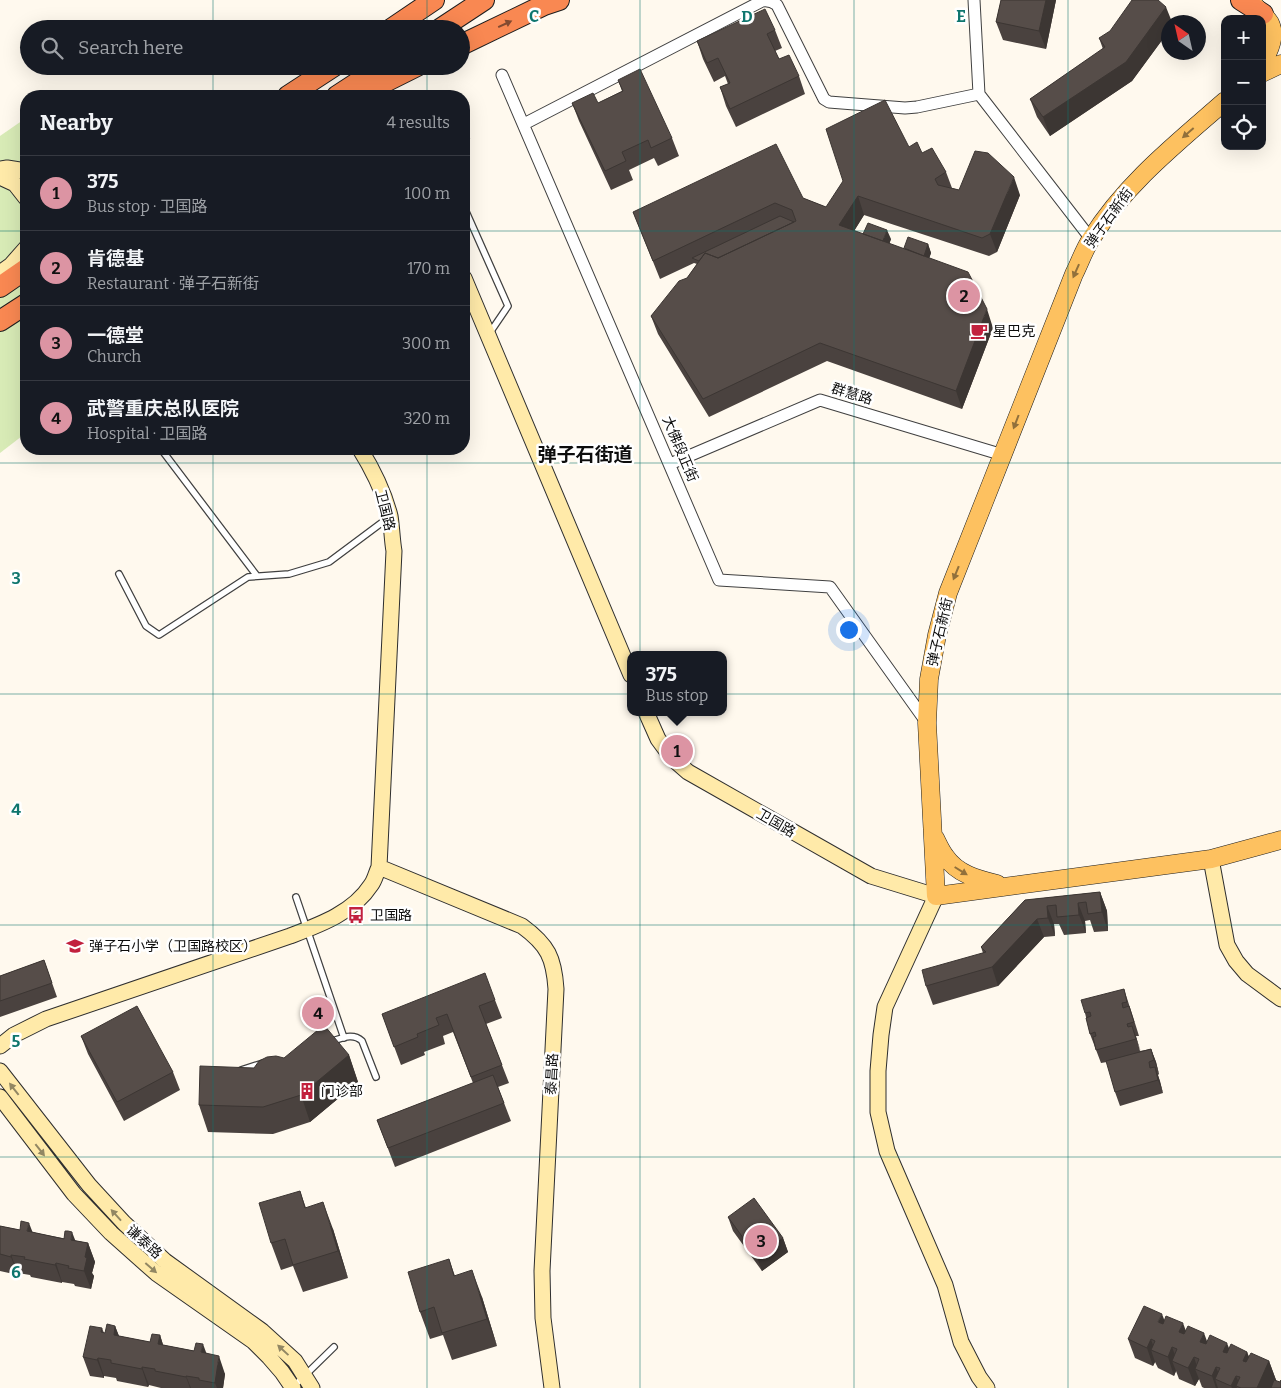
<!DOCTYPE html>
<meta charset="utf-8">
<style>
:root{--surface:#171b24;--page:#20242c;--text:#f1f3f6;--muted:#9ea1a6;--line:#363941;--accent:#dc94a3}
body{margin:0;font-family:Bitter,"Noto Sans SC",serif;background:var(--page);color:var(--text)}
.controls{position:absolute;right:15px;top:15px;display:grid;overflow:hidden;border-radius:10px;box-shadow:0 5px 20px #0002}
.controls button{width:45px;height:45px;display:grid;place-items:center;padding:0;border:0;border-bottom:1px solid var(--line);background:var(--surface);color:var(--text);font:25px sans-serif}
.compass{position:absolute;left:1161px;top:15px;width:45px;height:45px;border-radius:50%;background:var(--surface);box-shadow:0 5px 20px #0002;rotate:326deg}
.you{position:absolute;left:848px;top:629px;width:18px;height:18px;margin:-12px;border:4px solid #fff;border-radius:50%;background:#1a73e8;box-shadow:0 0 0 8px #1a73e833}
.badge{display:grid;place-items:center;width:32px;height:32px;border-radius:50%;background:var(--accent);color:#111;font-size:16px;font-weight:700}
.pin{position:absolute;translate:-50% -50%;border:2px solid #fff;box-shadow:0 1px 5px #0006}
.popup{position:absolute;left:627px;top:651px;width:100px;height:65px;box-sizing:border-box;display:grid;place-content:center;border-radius:10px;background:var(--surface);filter:drop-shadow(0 1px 4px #0005);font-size:16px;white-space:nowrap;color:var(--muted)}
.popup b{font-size:19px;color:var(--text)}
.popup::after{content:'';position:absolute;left:50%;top:100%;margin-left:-10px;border:10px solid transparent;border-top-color:var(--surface)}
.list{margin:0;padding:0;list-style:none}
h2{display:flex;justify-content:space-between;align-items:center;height:65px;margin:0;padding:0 20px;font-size:21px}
h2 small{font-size:16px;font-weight:400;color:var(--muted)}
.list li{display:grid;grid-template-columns:32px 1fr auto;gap:15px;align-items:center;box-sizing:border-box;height:75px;padding:0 20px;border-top:1px solid var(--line)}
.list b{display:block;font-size:19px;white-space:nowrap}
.list p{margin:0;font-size:16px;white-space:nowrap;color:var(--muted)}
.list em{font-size:16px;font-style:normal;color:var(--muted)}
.icon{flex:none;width:28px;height:28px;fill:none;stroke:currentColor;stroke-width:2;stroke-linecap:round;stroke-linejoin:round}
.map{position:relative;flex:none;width:1281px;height:1388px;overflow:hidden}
.search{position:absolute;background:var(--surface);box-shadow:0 5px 20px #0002;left:20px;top:20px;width:450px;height:55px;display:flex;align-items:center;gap:12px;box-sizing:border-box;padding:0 18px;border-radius:28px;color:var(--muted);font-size:19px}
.panel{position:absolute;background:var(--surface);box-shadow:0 5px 20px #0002;left:20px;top:90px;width:450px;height:365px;border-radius:20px}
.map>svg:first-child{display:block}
.green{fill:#d8ebb6}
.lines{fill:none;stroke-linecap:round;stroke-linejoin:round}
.lane-casing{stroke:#404040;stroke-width:8}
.street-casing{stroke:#404040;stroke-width:13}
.secondary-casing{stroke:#2f2f2f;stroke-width:17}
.primary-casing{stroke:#1e1e1e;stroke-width:19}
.highway-casing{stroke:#1e1e1e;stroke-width:22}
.lane{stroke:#fff;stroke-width:5.5}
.street{stroke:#fff;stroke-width:11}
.secondary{stroke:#ffeaa9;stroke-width:15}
.primary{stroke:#fdc160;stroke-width:18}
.highway{stroke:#f98852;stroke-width:20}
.wall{fill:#4a423f}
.shaded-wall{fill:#3c3633}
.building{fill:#564d49;stroke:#3c3633}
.oneway{fill:#834a30}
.oneway2{fill:#91703b}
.oneway3{fill:#928763}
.grid{fill:none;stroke:#0f766e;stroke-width:1;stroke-opacity:0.55}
.labels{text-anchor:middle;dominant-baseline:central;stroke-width:5;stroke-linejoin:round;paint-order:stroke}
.street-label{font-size:14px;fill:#0d0d0d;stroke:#fff}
.poi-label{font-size:14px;fill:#0d0d0d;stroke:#fff;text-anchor:start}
.district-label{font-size:19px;font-weight:bold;fill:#0d0d0d;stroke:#fff}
.grid-label{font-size:16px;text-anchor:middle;font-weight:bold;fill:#0f766e;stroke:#fff;stroke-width:5;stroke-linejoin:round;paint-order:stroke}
</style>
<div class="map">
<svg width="1281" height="1388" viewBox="0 0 1281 1388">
<rect width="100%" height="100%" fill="#fff9ee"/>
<path class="green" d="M26,118V433L0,453V136Z"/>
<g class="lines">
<g class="lane-casing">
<path id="lane" d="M464,133L466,138
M464,207L508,306L489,334
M161,449L257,576
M119,574L146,626L159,635L248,577L289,574L329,562L388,518
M296,897L344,1038
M329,1042C341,1039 352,1032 362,1041L376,1077
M241,1070L263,1063
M293,1387L334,1347"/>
</g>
<g class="street-casing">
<path id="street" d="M974,0L979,94L1091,239
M502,75L719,580L830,587L927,723
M524,124L762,1C768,0 772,1 777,5L824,99L829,102L905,108L917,107L979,94
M670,464L820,400L1003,455"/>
</g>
<g class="secondary-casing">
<path id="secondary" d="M0,169L7,168L26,171
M0,177L15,184L26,198
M0,273L11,265L26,248
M464,278L631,675
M646,712L658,739L672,758L688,772L871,876L936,896L885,1007L881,1035L878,1071V1112L887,1151L945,1285L961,1342L979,1377L987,1388
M1211,859L1227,945L1236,961L1247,974L1281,999
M379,867L522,926C548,945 554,958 556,989L542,1271L543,1318L552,1388
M0,1046L14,1035L46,1019L290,936C319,925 353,913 371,885C375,880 376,873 379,867L394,551C392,540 392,528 390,516C384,492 373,470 360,449
M0,1071L89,1185L124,1223L165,1261L262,1331L295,1361L312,1388
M0,1097L74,1194L111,1233L156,1273L253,1341L269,1357L282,1372L293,1388"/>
</g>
<g class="primary-casing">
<path id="primary" d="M1253,4C1258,10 1266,16 1270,23C1276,35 1270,51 1262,62
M1262,73L1281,64
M1225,101C1177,143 1125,184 1091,239C1084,250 1080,262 1074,274L948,593L937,635L929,679L927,723L936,896L1211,859L1281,840
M935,838C938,844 941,851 945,856C957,874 977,879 997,884"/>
</g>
<g class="highway-casing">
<path id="highway" d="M1241,0L1263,14
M391,29L434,0
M440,29L484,0
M461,45L544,5L559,0
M288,96L334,66
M337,96L383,66
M357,96L417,66
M0,287L26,269
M0,321L26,304"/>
</g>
<use href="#lane" class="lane"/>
<use href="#street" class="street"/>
<use href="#secondary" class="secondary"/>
<use href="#primary" class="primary"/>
<use href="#highway" class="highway"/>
</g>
<path class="wall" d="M1001,0H1056L1046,49L1003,40L996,22Z
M1168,22V32L1132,81L1050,136L1037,117L1030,99L1103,49L1099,38Z
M775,30L782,48L775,51L779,59L799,76L805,94L736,127L726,106L720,87L728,84L725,76L714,82L703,59L697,41Z
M618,80L672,138L679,156L658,166L654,158L629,170L633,180L611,190L579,121L572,103H598L622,91Z
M922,153L946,172L952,188L959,190L1020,195L997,252L989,256L864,215L854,231L863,234L891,239L889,244L904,249L928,244L931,253L929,258L993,328L962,409L827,361L709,417L658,334L651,316L687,278L697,264L694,263L660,279L633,212L803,198L826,207Z
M1100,892L1107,911L1108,931L1094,932L1090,920L1085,921L1086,933L1064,935L1059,924H1054L1055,936L1044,937L998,986L933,1005L926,986L983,953L981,947L1025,900Z
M44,960L57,997L0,1017V976Z
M1124,989L1134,1020L1139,1036H1136L1140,1051L1151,1049L1156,1062L1159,1074L1158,1075L1163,1093L1120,1106L1115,1092L1107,1062L1101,1063L1090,1034L1085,1013Z
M495,1000L502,1018L486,1024L509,1083L498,1087L511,1121L395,1167L377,1120L473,1083L453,1032L443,1036L445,1044L424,1052L425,1055L401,1065L382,1014Z
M81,1036L173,1072L180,1090L124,1121L88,1054Z
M349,1055L358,1082L310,1122L273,1134L208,1132L199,1105L254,1068L284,1058Z
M300,1191L306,1208L333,1229L348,1278L303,1292L293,1266L281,1270L271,1243Z
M728,1217L783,1238L788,1252L762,1271L733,1231Z
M0,1226L88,1243L95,1262L92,1273L94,1276L91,1289L75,1286L74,1284L62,1282V1283L31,1277L30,1275L18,1273V1275L0,1271Z
M449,1259L455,1276L482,1297L497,1346L452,1360L443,1335L430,1339L420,1312Z
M1164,1321L1207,1342L1229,1348L1247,1352L1249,1357L1269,1361L1276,1380L1281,1388H1204L1202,1387L1199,1379L1195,1386L1179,1379L1176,1371L1174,1376L1158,1368L1155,1362L1153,1366L1135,1358L1128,1339Z
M115,1326L119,1336L150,1342L160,1335L163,1345L206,1353L225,1374L223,1388H161L149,1385L148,1387L117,1381L116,1378L104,1376V1378L90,1376L83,1357L102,1328L104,1333H105Z"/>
<path class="shaded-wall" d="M1046,0H1056L1046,49L1039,31Z
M1166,7L1172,22H1168V32L1132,81L1050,136L1043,117Z
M1014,177L1020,195L997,252L990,234Z
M858,196L864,215L846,244L839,225Z
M887,230L891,239L887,251L883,241Z
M928,244L931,253L927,265L924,256Z
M987,309L993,328L962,409L956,391Z
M1100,892L1107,911L1108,931L1102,912Z
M1078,903L1085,921L1086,933L1079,915Z
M1047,906L1054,924L1055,936L1048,918Z
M1037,919L1044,937L998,986L992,967Z
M1132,1026L1137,1040L1141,1052L1136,1039Z
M1151,1049L1156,1062L1159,1074L1154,1060Z
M349,1055L358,1082L310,1122L301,1095Z
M1155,1067L1160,1081L1163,1093L1158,1080Z
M323,1202L333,1229L348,1278L338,1251Z
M29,1223L36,1241L27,1231Z
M72,1232L79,1250L71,1240Z
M783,1238L788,1252L762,1271L757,1257Z
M88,1243L95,1262L92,1273L94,1276L91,1289L84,1271L85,1257Z
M11,1255L18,1273V1275L11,1257Z
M56,1263L62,1282V1283L55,1265Z
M472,1270L482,1297L497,1346L487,1319Z
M1162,1314L1169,1332L1158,1322Z
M1183,1323L1190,1342L1179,1332Z
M115,1326L122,1344L114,1335Z
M1204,1333L1211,1352L1200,1342Z
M160,1335L166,1354L158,1344Z
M1151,1339L1155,1352L1151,1350L1155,1362L1153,1366L1147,1348Z
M1227,1343L1234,1361L1223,1352Z
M203,1344L210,1363L201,1352Z
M1172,1347L1178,1363L1172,1361L1176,1371L1174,1376L1168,1357Z
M1247,1352L1254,1370L1243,1361Z
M219,1356L225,1374L223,1388H217L215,1383Z
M1194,1357L1198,1370L1195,1369L1199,1379L1195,1386L1188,1368Z
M98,1358L104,1376V1378L97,1360Z
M1269,1361L1276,1380L1272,1388H1257Z
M142,1367L149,1385L148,1387L142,1369Z
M1216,1367L1222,1382L1215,1379L1218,1388H1216L1212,1376Z
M186,1376L191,1388H190L186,1377Z
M1236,1376L1241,1388L1236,1386L1237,1388H1232L1231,1386Z"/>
<path class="building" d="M1001,0H1046L1039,31L996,22Z
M1132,0H1158L1166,7L1126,62L1043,117L1030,99L1105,47L1099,38L1110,31Z
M765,9L775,30L767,34L779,59L789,55L799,76L730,109L720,87L730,83L718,58L707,63L697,41Z
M640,69L672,138L651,148L648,140L622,152L626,161L605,171L572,103L593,93L598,103L623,91L618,80Z
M885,100L909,147L917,142L922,153L932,148L946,172L935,179L938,185L959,190L975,151L988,153L1014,177L990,234L982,238L858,196L839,225L968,272L987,309L956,391L820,343L703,399L651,316L679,281L687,278L705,253L718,258L796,221L792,210L775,203L653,261L633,212L776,144L803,198L826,207L843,181L826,129Z
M780,216L794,222L718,258L705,253L699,261L692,258Z
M868,223L887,230L883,241L863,234Z
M908,237L928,244L924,256L904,248Z
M1100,892L1102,912L1088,914L1086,902L1078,903L1079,915L1057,917L1056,905L1047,906L1048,918L1037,919L992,967L926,986L922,970L986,952L981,947L1025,900Z
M44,960L52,983L0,1001V976Z
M485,973L495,1000L479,1006L502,1065L471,1077L447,1014L436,1018L439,1025L417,1034L418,1037L394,1047L382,1014Z
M1124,989L1127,1002L1122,1003L1123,1008L1129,1006L1134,1022L1127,1024L1128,1027L1132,1026L1136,1039L1096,1050L1093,1037L1096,1036L1095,1032L1090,1034L1086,1018L1091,1016L1090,1012L1085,1013L1081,1000Z
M137,1006L173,1072L117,1102L81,1036Z
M324,1025L349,1055L301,1095L263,1107L199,1105L200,1066L254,1068L259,1061L267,1057L276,1056L284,1058Z
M1151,1049L1154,1060L1149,1062L1150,1068L1155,1067L1158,1080L1115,1092L1106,1061Z
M493,1075L504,1103L388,1148L377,1120Z
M300,1191L305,1208L323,1202L338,1251L293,1265L285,1239L271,1243L259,1203Z
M754,1198L783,1238L757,1257L728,1217Z
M21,1221L29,1223L27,1231L64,1239L65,1231H68L72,1232L71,1240L88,1243L85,1257L87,1258L84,1271L68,1268L69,1266L56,1263L55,1265L24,1259L25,1257L11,1255V1257L0,1254V1226L20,1230Z
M449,1259L454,1276L472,1270L487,1319L442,1333L434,1307L420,1312L408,1272Z
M1144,1306L1162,1314L1158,1322L1163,1324L1166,1316L1183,1323L1179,1332L1184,1334L1188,1326L1204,1333L1200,1342L1206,1344L1210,1335L1227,1343L1223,1352L1227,1353L1231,1344L1247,1352L1243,1361L1246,1362L1251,1353L1269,1361L1257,1388H1241L1236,1386L1240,1377L1236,1376L1231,1386L1215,1379L1220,1368L1216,1367L1212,1376L1195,1369L1199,1359L1194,1357L1188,1368L1172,1361L1177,1349L1172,1347L1168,1357L1151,1350L1155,1341L1151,1339L1147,1348L1128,1339Z
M107,1324L115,1326L114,1335L150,1342L152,1334L160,1335L158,1344L194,1351L196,1343L203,1344L201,1352L219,1356L215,1383L199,1380V1378L186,1376V1377L155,1371V1369L142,1367V1369L111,1363V1360L98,1358L97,1360L83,1357L90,1326L102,1328L101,1332L105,1333Z
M1274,1380L1280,1382L1281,1380V1388H1271Z"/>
<defs><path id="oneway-solid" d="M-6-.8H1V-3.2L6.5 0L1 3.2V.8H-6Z" transform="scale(1.25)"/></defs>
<use class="oneway" href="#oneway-solid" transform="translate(505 24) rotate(-25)"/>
<g class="oneway2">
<use href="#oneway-solid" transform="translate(1188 133) rotate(139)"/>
<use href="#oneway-solid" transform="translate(1076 271) rotate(114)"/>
<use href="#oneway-solid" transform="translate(1016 422) rotate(111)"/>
<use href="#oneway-solid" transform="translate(956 573) rotate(112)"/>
<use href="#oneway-solid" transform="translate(961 871) rotate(32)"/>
</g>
<g class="oneway3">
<use href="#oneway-solid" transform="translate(14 1089) rotate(-128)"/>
<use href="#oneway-solid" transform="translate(40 1150) rotate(52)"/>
<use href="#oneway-solid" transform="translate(116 1215) rotate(-132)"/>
<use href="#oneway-solid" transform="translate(151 1268) rotate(41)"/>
<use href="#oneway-solid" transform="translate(283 1350) rotate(-137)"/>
</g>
<path class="grid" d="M213,0V29M427,0V29M640,0V1388M854,0V1388M1068,0V1388M213,66V96M427,66V96M0,231H26M464,231H1281M213,449V1388M427,449V1388M0,463H1281M0,694H1281M0,925H1281M0,1157H1281"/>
<defs>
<g id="cafe-bare" transform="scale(1.35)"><path d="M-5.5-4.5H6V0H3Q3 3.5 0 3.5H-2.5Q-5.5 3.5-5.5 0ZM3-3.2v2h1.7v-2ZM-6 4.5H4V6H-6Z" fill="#c2213e" stroke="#fff" stroke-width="2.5" paint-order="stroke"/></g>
<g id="bus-bare" transform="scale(1.35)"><path d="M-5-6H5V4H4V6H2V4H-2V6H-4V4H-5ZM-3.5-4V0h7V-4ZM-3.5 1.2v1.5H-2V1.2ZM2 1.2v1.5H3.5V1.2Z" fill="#c2213e" stroke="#fff" stroke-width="2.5" paint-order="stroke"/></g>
<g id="school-bare" transform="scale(1.35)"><path d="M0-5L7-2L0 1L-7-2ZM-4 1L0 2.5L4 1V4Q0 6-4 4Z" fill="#c2213e" stroke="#fff" stroke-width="2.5" paint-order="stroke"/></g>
<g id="building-bare" transform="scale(1.35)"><path d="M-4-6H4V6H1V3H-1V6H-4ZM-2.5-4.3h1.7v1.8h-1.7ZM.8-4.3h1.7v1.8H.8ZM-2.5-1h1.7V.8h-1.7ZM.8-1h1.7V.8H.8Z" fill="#c2213e" stroke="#fff" stroke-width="2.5" paint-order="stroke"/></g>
</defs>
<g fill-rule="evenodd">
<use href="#cafe-bare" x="979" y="331"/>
<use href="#bus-bare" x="356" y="915"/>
<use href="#school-bare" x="75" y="946"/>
<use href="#building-bare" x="307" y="1091"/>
</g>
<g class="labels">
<g class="street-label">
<text transform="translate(1109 218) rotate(-54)">弹子石新街</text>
<text transform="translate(852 394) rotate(17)">群慧路</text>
<text transform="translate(680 449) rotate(67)">大佛段正街</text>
<text transform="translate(385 510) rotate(76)">卫国路</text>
<text transform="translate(940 632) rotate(-77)">弹子石新街</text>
<text transform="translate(776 823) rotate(30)">卫国路</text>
<text transform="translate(552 1074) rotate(-87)">泰昌路</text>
<text transform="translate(144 1242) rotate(42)">谦泰路</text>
</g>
<g class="poi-label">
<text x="993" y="331">星巴克</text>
<text x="370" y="915">卫国路</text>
<text x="89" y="946">弹子石小学（卫国路校区）</text>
<text x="321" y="1091">门诊部</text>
</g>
<g class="district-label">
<text x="585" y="454">弹子石街道</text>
</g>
</g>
<g class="grid-label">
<text x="534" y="22">C</text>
<text x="747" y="22">D</text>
<text x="961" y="22">E</text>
<text x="16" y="584">3</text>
<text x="16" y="815">4</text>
<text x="16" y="1047">5</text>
<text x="16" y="1278">6</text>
</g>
</svg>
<div class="controls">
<button>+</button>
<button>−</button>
<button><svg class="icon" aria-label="locate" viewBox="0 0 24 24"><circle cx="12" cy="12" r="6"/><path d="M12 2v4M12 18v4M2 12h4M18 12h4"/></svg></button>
</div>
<svg class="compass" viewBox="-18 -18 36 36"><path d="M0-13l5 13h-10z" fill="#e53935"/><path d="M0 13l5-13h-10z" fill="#9ea1a6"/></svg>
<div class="you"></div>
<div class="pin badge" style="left:677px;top:751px">1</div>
<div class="popup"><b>375</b>Bus stop</div>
<div class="pin badge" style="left:964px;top:296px">2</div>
<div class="pin badge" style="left:761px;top:1241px">3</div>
<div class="pin badge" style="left:318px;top:1013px">4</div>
<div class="search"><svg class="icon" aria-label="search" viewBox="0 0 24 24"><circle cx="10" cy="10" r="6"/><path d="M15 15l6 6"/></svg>Search here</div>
<section class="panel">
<h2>Nearby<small>4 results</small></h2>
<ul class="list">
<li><span class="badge">1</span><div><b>375</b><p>Bus stop · 卫国路</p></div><em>100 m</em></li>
<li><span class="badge">2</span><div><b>肯德基</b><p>Restaurant · 弹子石新街</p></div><em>170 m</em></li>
<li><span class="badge">3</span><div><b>一德堂</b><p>Church</p></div><em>300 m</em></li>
<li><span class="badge">4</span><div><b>武警重庆总队医院</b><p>Hospital · 卫国路</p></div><em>320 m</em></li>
</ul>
</section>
</div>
